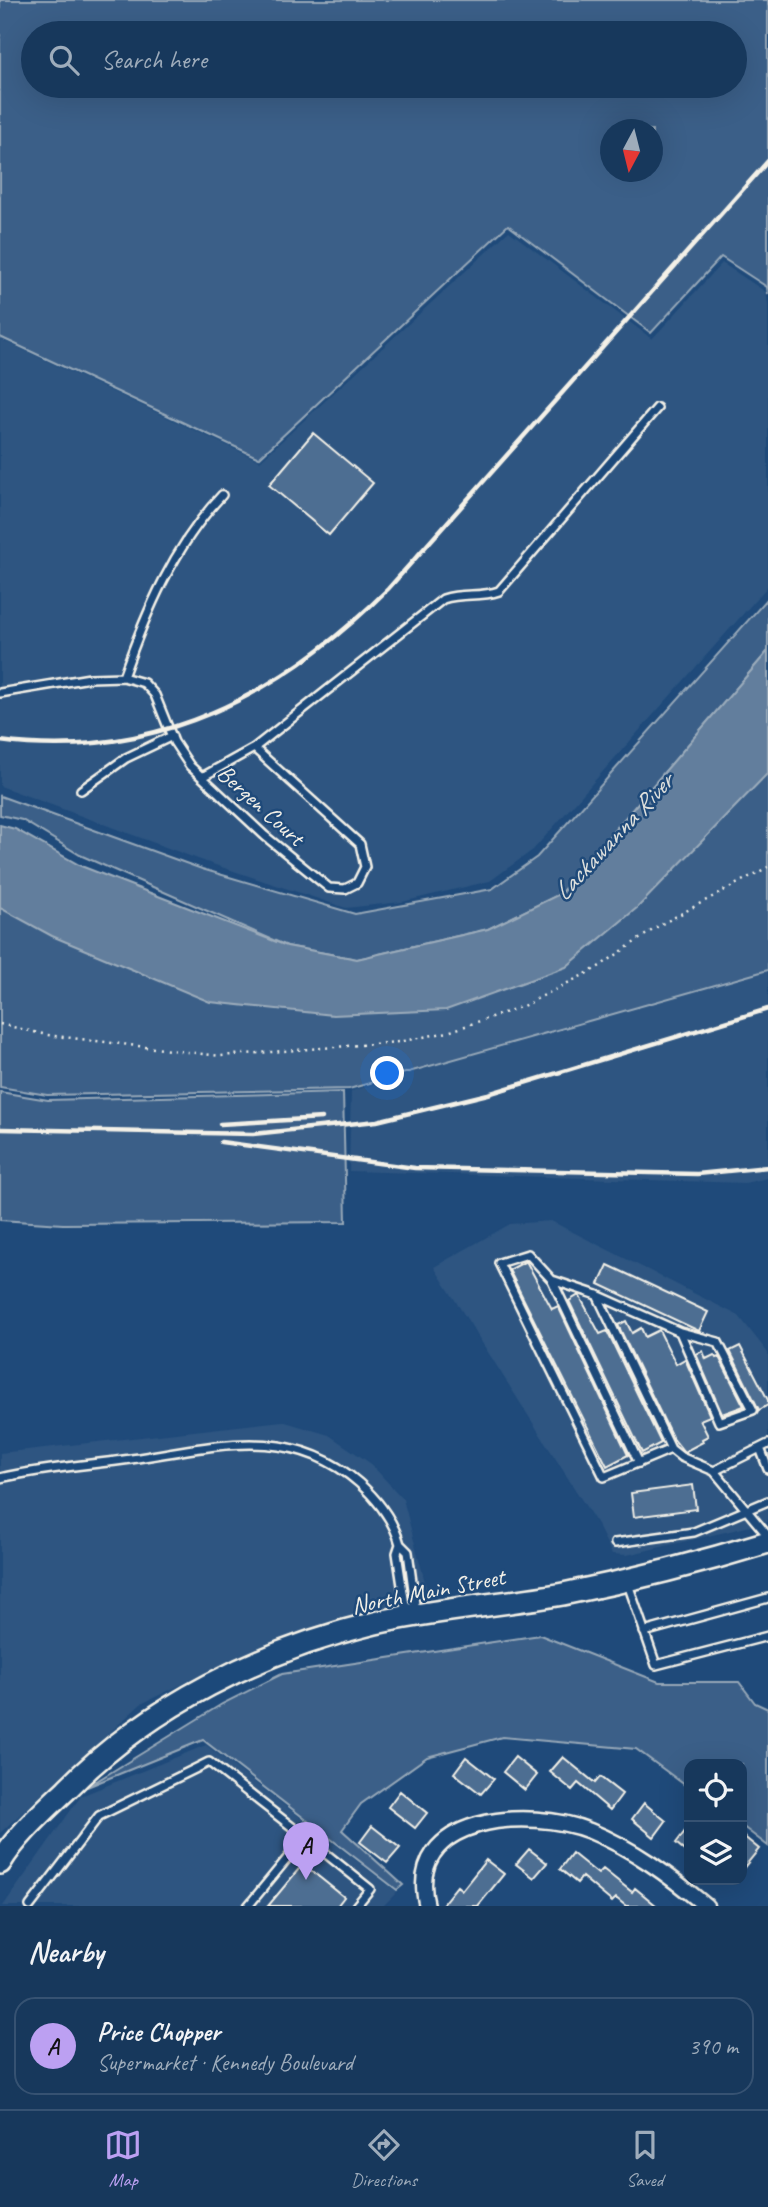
<!DOCTYPE html>
<meta charset="utf-8">
<style>
:root{--surface:#17385c;--page:#203f62;--text:#f1f3f6;--muted:#9eacbb;--line:#365272;--accent:#bca0f2}
body{margin:0;font-family:Caveat,sans-serif;background:var(--page);color:var(--text)}
.controls{position:absolute;right:21px;bottom:21px;display:grid;overflow:hidden;border-radius:14px;box-shadow:0 7px 28px #0002}
.controls button{width:63px;height:63px;display:grid;place-items:center;padding:0;border:0;border-bottom:2px solid var(--line);background:var(--surface);color:var(--text);font:35px sans-serif}
.compass{position:absolute;left:600px;top:119px;width:63px;height:63px;border-radius:50%;background:var(--surface);box-shadow:0 7px 28px #0002;rotate:187deg}
.you{position:absolute;left:388px;top:1074px;width:24px;height:24px;margin:-18px;border:5px solid #fff;border-radius:50%;background:#1a73e8;box-shadow:0 0 0 10px #1a73e833}
.badge{display:grid;place-items:center;width:46px;height:46px;border-radius:50%;background:var(--accent);color:#111;font-size:23px;font-weight:700}
.pin{position:absolute;translate:-50% -58px;filter:drop-shadow(0 2px 4px #0008)}
.pin::after{content:'';position:absolute;top:37px;width:24px;height:21px;background:inherit;clip-path:polygon(0 0,100% 0,50% 100%)}
.list{margin:0;padding:0;list-style:none}
h2{display:flex;justify-content:space-between;align-items:center;height:91px;margin:0;padding:0 28px;font-size:30px}
h2 small{font-size:23px;font-weight:400;color:var(--muted)}
.list li{display:grid;grid-template-columns:46px 1fr auto;gap:21px;align-items:center;box-sizing:border-box;height:98px;margin:0 14px 14px;padding:0 14px;border:2px solid var(--line);border-radius:21px}
.list b{display:block;font-size:26px;white-space:nowrap}
.list p{margin:0;font-size:23px;white-space:nowrap;color:var(--muted)}
.list em{font-size:23px;font-style:normal;color:var(--muted)}
.icon{flex:none;width:38px;height:38px;fill:none;stroke:currentColor;stroke-width:2;stroke-linecap:round;stroke-linejoin:round}
.map{position:relative;flex:none;width:768px;height:1906px;overflow:hidden}
.search{position:absolute;background:var(--surface);box-shadow:0 7px 28px #0002;left:21px;right:21px;top:21px;height:77px;display:flex;align-items:center;gap:18px;box-sizing:border-box;padding:0 24px;border-radius:38px;color:var(--muted);font-size:26px}
.sheet{height:203px;background:var(--surface)}
nav{display:flex;justify-content:space-around;align-items:center;box-sizing:border-box;height:98px;border-top:2px solid var(--line);background:var(--surface);font-size:19px;color:var(--muted)}
nav a{display:grid;justify-items:center;gap:4px}
nav .on{color:var(--accent)}
.map>svg:first-child{display:block}
.built{fill:#2d5581}
.green{fill:#3a5f88;stroke:#97a8b8;stroke-width:2;fill-rule:evenodd}
.water{fill:#627e9d;stroke:#9cacbb;stroke-width:2}
.building{fill:#4d6e92;stroke:#f4f1e8;stroke-width:2}
.lines{fill:none;stroke-linecap:round;stroke-linejoin:round}
.lane-casing{stroke:#f4f1e8;stroke-width:12}
.street-casing{stroke:#f4f1e8;stroke-width:19}
.primary-casing{stroke:#f4f1e8;stroke-width:26}
.path{stroke:#f4f1e8;stroke-width:2.5;stroke-dasharray:2 5;stroke-linecap:butt}
.lane{stroke:#1f4a7a;stroke-width:7}
.street{stroke:#1f4a7a;stroke-width:14}
.primary{stroke:#1f4a7a;stroke-width:21}
.rail{stroke:#f4f1e8;stroke-width:4.5}
.labels{text-anchor:middle;dominant-baseline:central;stroke-width:5;stroke-linejoin:round;paint-order:stroke}
.street-label{font-size:24px;fill:#f4f1e8;stroke:#1f4a7a}
.water-label{font-size:26px;font-style:italic;fill:#dee0dd;stroke:#1f4a7a}
</style>
<div class="map">
<svg width="768" height="1906" viewBox="0 0 768 1906">
<rect width="100%" height="100%" fill="#1f4a7a"/>
<filter id="ink" filterUnits="userSpaceOnUse"><feTurbulence type="fractalNoise" baseFrequency=".0143" numOctaves="2"/><feDisplacementMap in="SourceGraphic" scale="14" xChannelSelector="R" yChannelSelector="G"/><feConvolveMatrix kernelMatrix="1 2 1 2 8 2 1 2 1" color-interpolation-filters="sRGB"/></filter>
<g filter="url(#ink)">
<path class="built" d="M509,231L652,339L722,263L766,292L768,304V586L533,850L490,881L402,902L346,908L206,862L0,786V339L260,461Z
M768,965V1178L745,1183L349,1171L351,1091Z
M551,1221L739,1316L768,1353V1522L627,1555L612,1554L597,1524L434,1267L510,1224Z
M282,1421L329,1435L370,1463L403,1499L429,1597L255,1649L141,1704L0,1833V1453Z
M206,1745L397,1892L383,1906H3L81,1796Z"/>
<path class="green" d="M0,0H768V294L767,287L721,257L651,333L508,225L259,458L0,337ZM735,33V86H33V33ZM610,130H652V172H610Z
M768,598V651L560,894L488,929L357,959L287,946L80,855L22,820L0,815V796L202,869L355,914L492,889L537,857Z
M768,752V970L349,1089L47,1095L0,1087V884L152,970L469,962Z
M0,1092L48,1100L343,1092L346,1222L63,1224L0,1220Z
M540,1635L659,1682H739L755,1703L768,1709V1846L742,1826V1764H689V1788L636,1749L502,1737L427,1757L361,1804L342,1830L403,1885L397,1890L203,1740L87,1787L222,1704L282,1674Z"/>
<path class="water" d="M768,651V773L638,907L566,967L446,1010L333,1015L210,1002L52,936L0,908V825L15,829L81,866L287,946L357,959L488,929L560,894Z"/>
<path class="building" d="M313,433L373,483L329,535L269,485Z
M526,1261L552,1309L558,1306L628,1455L607,1466L509,1270Z
M608,1265L708,1312L699,1331L599,1284Z
M579,1295L600,1334L607,1331L661,1443L642,1453L569,1301Z
M626,1321L632,1333L641,1328L645,1337L659,1330L676,1364L685,1359L710,1416L700,1420L708,1436L702,1439L703,1442L684,1452L672,1437L618,1325Z
M740,1346L768,1400V1405L759,1410L730,1351Z
M703,1351L706,1359L714,1355L716,1358L719,1357L744,1406L722,1414L696,1354Z
M693,1485L696,1509L634,1517L631,1493Z
M466,1757L494,1779L481,1794L454,1773Z
M515,1757L537,1775L525,1790L503,1772Z
M563,1757L595,1783L600,1777L622,1794L610,1810L578,1783L572,1790L550,1772Z
M400,1791L427,1813L415,1828L388,1807Z
M644,1803L666,1821L654,1837L632,1819Z
M372,1826L400,1848L387,1863L360,1842Z
M689,1826V1854L676,1843Z
M742,1835L759,1849L742,1870Z
M529,1849L547,1863L534,1878L516,1864Z
M572,1853L598,1874L603,1869L632,1892L635,1888L657,1906H626L616,1898L612,1902L582,1877L577,1883L560,1869Z
M486,1860L504,1874L478,1906H441L457,1886L462,1890Z
M303,1864L344,1897L337,1906H268Z"/>
<g class="lines">
<g class="lane-casing">
<path id="lane" d="M123,677C146,612 174,546 222,495
M0,693L90,678L123,677L144,683L155,695L174,742L190,766L265,836L329,888L345,889L357,883L365,867L360,844L254,748
M202,777L254,748L443,599C464,592 479,598 499,591L657,408
M81,790L126,758L172,736
M552,1280L528,1254L499,1263L604,1477L671,1449
M597,1295L671,1449L681,1457L714,1471
M768,1444L714,1471L768,1536
M760,1448L768,1469
M639,1463L552,1280L597,1295L680,1332L719,1422L753,1410L718,1342L680,1332
M0,1478C43,1468 88,1465 131,1459C214,1447 290,1423 359,1483C378,1500 393,1519 400,1544L397,1553L405,1605L411,1610L415,1604L408,1552L400,1544
M615,1543L694,1532L768,1501
M627,1581L656,1665L768,1636
M644,1632L768,1598
M305,1837L370,1889L356,1906
M30,1906L99,1816L209,1762L305,1837L248,1906"/>
</g>
<g class="street-casing">
<path id="street" d="M427,1906C403,1814 531,1807 590,1831C634,1849 670,1876 706,1906"/>
</g>
<g class="primary-casing">
<path id="primary" d="M0,1863C16,1836 44,1811 67,1789C149,1706 262,1650 375,1623C436,1609 501,1605 563,1594C633,1580 700,1563 768,1542"/>
</g>
<path class="path" d="M0,1024L47,1035L220,1056L398,1042L448,1032L523,1006L597,968L660,925L768,867"/>
<use href="#lane" class="lane"/>
<use href="#street" class="street"/>
<use href="#primary" class="primary"/>
<path class="rail" d="M0,741C155,762 281,695 388,589L768,161
M220,1124L322,1118
M0,1129L253,1134L377,1121L488,1094L768,1009
M221,1142L415,1168L697,1174L768,1167"/>
</g>
</g>
<g class="labels">
<g class="street-label">
<text transform="translate(261 805) rotate(42)">Bergen Court</text>
<text transform="translate(428 1591) rotate(-11)">North Main Street</text>
</g>
<g class="water-label">
<text transform="translate(613 837) rotate(-47)">Lackawanna River</text>
</g>
</g>
</svg>
<div class="controls">
<button><svg class="icon" aria-label="locate" viewBox="0 0 24 24"><circle cx="12" cy="12" r="6"/><path d="M12 2v4M12 18v4M2 12h4M18 12h4"/></svg></button>
<button><svg class="icon" aria-label="layers" viewBox="0 0 24 24"><path d="M12 4l9 5-9 5-9-5zM3 14l9 5 9-5"/></svg></button>
</div>
<svg class="compass" viewBox="-18 -18 36 36"><path d="M0-13l5 13h-10z" fill="#e53935"/><path d="M0 13l5-13h-10z" fill="#9eacbb"/></svg>
<div class="you"></div>
<div class="pin badge" style="left:306px;top:1880px">A</div>
<div class="search"><svg class="icon" aria-label="search" viewBox="0 0 24 24"><circle cx="10" cy="10" r="6"/><path d="M15 15l6 6"/></svg>Search here</div>
</div>
<section class="sheet">
<h2>Nearby<small></small></h2>
<ul class="list">
<li><span class="badge">A</span><div><b>Price Chopper</b><p>Supermarket · Kennedy Boulevard</p></div><em>390 m</em></li>
</ul>
</section>
<nav>
<a class="on"><svg class="icon" aria-label="map" viewBox="0 0 24 24"><path d="M3 6l6-2 6 2 6-2v14l-6 2-6-2-6 2zM9 4v14M15 6v14"/></svg>Map</a>
<a><svg class="icon" aria-label="directions" viewBox="0 0 24 24"><path d="M12 3l9 9-9 9-9-9zM9 14v-3h6M13 9l2 2-2 2"/></svg>Directions</a>
<a><svg class="icon" aria-label="saved" viewBox="0 0 24 24"><path d="M7 4h10v16l-5-4-5 4z"/></svg>Saved</a>
</nav>
